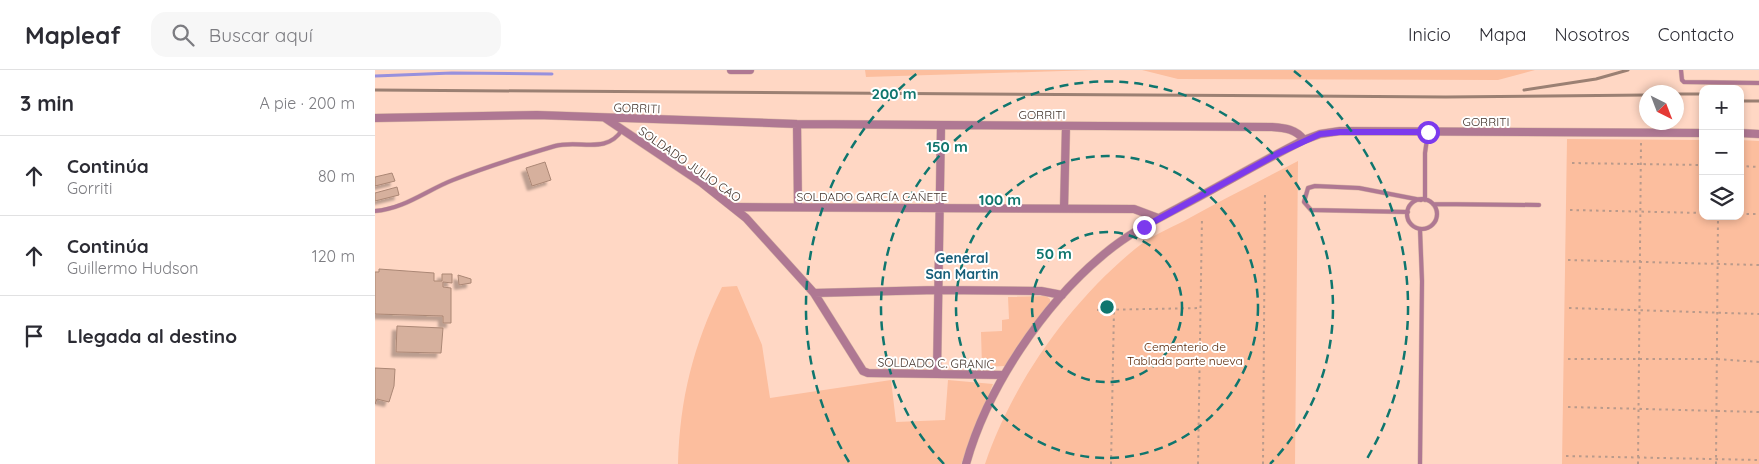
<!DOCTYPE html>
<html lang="es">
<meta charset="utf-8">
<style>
:root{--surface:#fff;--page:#f7f7f7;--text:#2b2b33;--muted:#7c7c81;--line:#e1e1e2}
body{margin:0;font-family:Quicksand,sans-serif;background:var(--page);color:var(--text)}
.controls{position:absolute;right:15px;top:15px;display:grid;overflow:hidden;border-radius:10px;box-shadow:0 2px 8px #0003}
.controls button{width:45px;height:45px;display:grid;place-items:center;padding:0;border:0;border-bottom:1px solid var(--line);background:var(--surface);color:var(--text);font:25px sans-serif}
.compass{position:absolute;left:1264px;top:15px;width:45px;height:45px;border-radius:50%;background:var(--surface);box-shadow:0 2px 8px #0003;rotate:138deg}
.stop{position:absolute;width:15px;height:15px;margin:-11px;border:4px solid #7c3aed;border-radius:50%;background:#fff}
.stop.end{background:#7c3aed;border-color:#fff;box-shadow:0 1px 5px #0008}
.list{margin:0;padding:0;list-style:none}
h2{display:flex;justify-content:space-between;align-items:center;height:65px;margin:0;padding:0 20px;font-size:21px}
h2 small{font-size:16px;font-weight:400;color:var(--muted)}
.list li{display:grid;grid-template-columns:32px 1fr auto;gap:15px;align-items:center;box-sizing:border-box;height:80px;padding:0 20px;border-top:1px solid var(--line)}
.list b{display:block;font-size:19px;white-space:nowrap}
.list p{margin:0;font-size:16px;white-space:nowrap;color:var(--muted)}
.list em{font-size:16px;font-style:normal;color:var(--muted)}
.icon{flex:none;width:28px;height:28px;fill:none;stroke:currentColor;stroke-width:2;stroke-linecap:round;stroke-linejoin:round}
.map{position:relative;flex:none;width:1384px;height:394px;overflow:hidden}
header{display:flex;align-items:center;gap:30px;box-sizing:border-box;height:70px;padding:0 25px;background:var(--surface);border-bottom:1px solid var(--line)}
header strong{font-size:24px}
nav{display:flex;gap:28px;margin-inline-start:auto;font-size:18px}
.search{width:350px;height:45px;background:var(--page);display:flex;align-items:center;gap:12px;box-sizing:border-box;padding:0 18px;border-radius:15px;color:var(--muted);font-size:19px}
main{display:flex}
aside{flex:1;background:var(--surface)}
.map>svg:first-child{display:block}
.green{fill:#fcbe9e}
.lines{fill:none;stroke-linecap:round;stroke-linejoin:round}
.stream{stroke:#9890dd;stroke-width:3}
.building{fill:#d6b09d;stroke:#ab8775;filter:url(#shadow)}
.service-casing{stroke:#d9b6a5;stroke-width:5}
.minor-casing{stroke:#d9b6a5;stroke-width:9}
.path{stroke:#b99a8b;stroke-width:2;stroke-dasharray:2.5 4;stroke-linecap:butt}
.service{stroke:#af7893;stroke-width:4}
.minor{stroke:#af7893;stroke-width:8}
.rail{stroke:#9b8073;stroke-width:3}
.route{stroke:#7c3aed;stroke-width:6}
.ring{fill:none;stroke:#0f766e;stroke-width:2.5;stroke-dasharray:9 6}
.labels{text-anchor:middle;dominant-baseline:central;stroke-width:4;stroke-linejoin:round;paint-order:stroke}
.street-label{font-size:12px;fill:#403129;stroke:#fff}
.park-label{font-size:12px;fill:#562403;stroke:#fff}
.neighbourhood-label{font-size:14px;font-weight:bold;fill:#165e79;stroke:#fff}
.centre{fill:#0f766e;stroke:#fff;stroke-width:2.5}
.ring-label{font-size:15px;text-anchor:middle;font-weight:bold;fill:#0f766e;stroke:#fff;stroke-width:4;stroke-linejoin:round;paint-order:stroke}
</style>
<header>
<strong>Mapleaf</strong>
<div class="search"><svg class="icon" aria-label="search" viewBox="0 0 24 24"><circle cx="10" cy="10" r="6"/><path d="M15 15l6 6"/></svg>Buscar aquí</div>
<nav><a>Inicio</a><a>Mapa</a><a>Nosotros</a><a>Contacto</a></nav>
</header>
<main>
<aside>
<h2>3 min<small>A pie · 200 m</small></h2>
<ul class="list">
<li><svg class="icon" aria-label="ahead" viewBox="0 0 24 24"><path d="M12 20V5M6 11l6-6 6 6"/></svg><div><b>Continúa</b><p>Gorriti</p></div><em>80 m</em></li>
<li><svg class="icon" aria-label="ahead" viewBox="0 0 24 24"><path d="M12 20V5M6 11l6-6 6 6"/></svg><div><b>Continúa</b><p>Guillermo Hudson</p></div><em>120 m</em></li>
<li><svg class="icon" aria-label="arrive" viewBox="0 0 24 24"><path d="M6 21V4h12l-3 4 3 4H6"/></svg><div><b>Llegada al destino</b></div></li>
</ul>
</aside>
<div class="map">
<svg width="1384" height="394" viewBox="0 0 1384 394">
<defs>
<filter id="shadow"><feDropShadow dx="-4.5" dy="4.5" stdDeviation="1" flood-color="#0004"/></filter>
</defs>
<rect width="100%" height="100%" fill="#ffd7c4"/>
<path class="green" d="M490,0H719L491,7Z
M767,0H1160L1123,10L803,9Z
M1192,69L1328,70V146H1365V70L1384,71V394H1187Z
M923,91L920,394H610C637,314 694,233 760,179C774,167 793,159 809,151C847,130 885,111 923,91Z
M362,216L387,275L395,328L516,310L521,352L570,350L573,310L618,314L586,394H303C305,328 318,276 347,217Z
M671,226L675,229V235L630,296L607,297L606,262L627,261V250L634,249L633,227Z"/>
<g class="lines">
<path class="stream" d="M0,6L77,3L177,4"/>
</g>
<path class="building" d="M170,92L176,110L157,116L151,98Z
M17,103L20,111L0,116V107Z
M22,117L24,125L0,131V123Z
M4,199L59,203V211H67V204H77V213L68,212V217L76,218V253H68V246L0,244V202H4Z
M83,205L96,209V213L84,215Z
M22,256L68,258L66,283L21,282Z
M0,298L20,299L19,316L14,332L2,329L0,334Z"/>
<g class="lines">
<g class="service-casing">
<path id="service" d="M1306,0L1307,10L1309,12L1384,13
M1032 144a15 15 0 1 1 30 0a15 15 0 1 1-30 0Z
M1050,130V83L1053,62
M1058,134L1164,135
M0,141C29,139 52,120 78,110C111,97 146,86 180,76C204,69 231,85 247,60
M1033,142L936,140L929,132L933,118L940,116L984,118L1046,130
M1045,159L1047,211L1045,394"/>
</g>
<g class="minor-casing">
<path id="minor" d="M356,0H375
M0,48L162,45L422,54L897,57C910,58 921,59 929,70L945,64L965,61L1328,63
M230,48L327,113L371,148L439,223L488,301L493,303L629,305
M422,54L423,137
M1365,63L1384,64
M359,137L759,139L783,148
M689,138L691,56
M439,223L562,220L666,221L687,225
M562,303L566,56
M591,394C612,318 668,235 728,185C758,159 795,143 829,124C862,106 895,87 929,70"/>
</g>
<path class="path" d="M1197,93L1328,95
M1365,96L1384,97
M1195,140L1328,143
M1365,144H1384
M1193,190L1384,195
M1194,238L1384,244
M722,240L826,238
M1193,289H1341L1384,292
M1193,337L1384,342
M1191,386L1384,390
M736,394L739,239
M823,394L827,147
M888,394L890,121
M1263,394L1266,72
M1341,394L1343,146"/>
<use href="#service" class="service"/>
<use href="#minor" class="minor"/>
<path class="rail" d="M0,20L1071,27L1272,25
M1149,20L1221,9L1253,0
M1302,24H1328
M1365,31H1384"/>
</g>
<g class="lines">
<path class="route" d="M769,157L904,83L945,64L965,62H1053"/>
</g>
<g class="ring">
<circle cx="732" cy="237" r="75"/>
<circle cx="732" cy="237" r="151"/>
<path d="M569 394A226 226 0 1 1 895 394"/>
<path d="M474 392A301 301 0 0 1 545 1M919 1A301 301 0 0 1 990 392"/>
</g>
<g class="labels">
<g class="street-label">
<text transform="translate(262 38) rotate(2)">GORRITI</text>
<text x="667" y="44">GORRITI</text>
<text x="1111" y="51">GORRITI</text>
<text transform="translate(315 94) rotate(35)">SOLDADO JULIO CAO</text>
<text x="497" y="126">SOLDADO GARCÍA CAÑETE</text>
<text transform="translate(561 293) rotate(1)">SOLDADO C. GRANIC</text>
</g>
<g class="park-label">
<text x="810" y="276">Cementerio de<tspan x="810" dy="14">Tablada parte nueva</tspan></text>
</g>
<g class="neighbourhood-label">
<text x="587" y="188">General<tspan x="587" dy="16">San Martin</tspan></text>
</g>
</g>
<circle cx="732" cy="237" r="8" class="centre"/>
<g class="ring-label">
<text x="519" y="29">200 m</text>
<text x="572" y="82">150 m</text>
<text x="625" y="135">100 m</text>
<text x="679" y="189">50 m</text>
</g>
</svg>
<div class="controls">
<button>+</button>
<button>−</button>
<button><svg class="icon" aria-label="layers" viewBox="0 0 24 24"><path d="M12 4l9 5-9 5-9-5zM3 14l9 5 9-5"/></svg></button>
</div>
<svg class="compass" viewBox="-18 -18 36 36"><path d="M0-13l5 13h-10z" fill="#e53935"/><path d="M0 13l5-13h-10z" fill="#7c7c81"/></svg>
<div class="stop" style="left:1053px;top:62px"></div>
<div class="stop end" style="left:769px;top:157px"></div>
</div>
</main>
